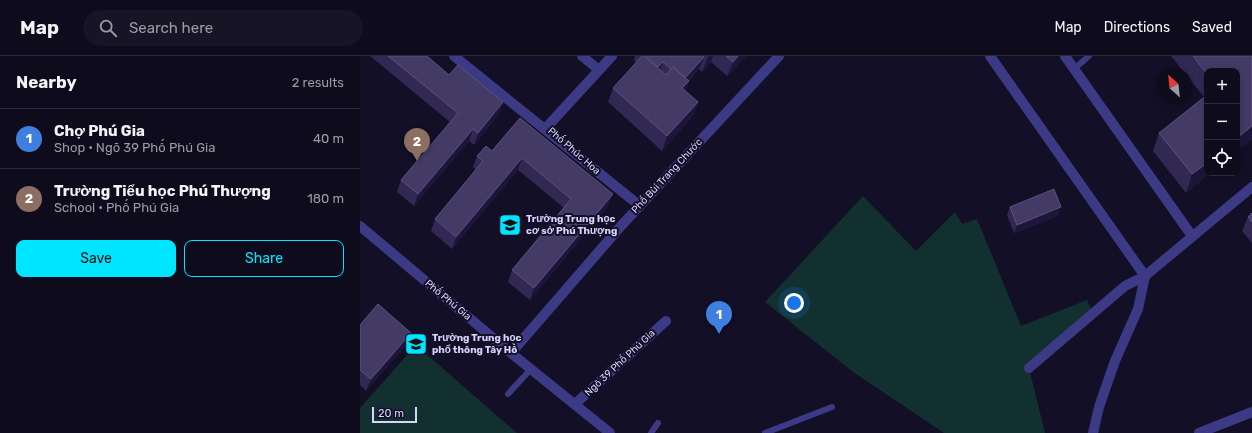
<!DOCTYPE html>
<meta charset="utf-8">
<style>
:root{--surface:#0e0b1c;--page:#171425;--text:#f1f3f6;--muted:#9b9ba3;--line:#2e2b3b;--accent:#00e5ff}
body{margin:0;font-family:Rubik,sans-serif;background:var(--page);color:var(--text)}
.controls{position:absolute;right:12px;top:12px;display:grid;overflow:hidden;border-radius:8px;box-shadow:0 2px 6px #0003}
.controls button{width:36px;height:36px;display:grid;place-items:center;padding:0;border:0;border-bottom:1px solid var(--line);background:var(--surface);color:var(--text);font:20px sans-serif}
.compass{position:absolute;left:796px;top:12px;width:36px;height:36px;border-radius:50%;background:var(--surface);box-shadow:0 2px 6px #0003;rotate:333deg}
.scale{position:absolute;left:12px;bottom:10px;width:45px;box-sizing:border-box;padding-left:4px;border:2px solid #d9d4ff;border-top:0;font-size:11px;line-height:14px;white-space:nowrap;color:#d9d4ff;-webkit-text-stroke:3px #130f26;paint-order:stroke}
.you{position:absolute;left:434px;top:247px;width:14px;height:14px;margin:-10px;border:3px solid #fff;border-radius:50%;background:#1a73e8;box-shadow:0 0 0 6px #1a73e833}
.badge{display:grid;place-items:center;width:26px;height:26px;border-radius:50%;background:var(--accent);color:#fff;font-size:13px;font-weight:700}
.pin{position:absolute;translate:-50% -33px;filter:drop-shadow(0 1px 2px #0008)}
.pin::after{content:'';position:absolute;top:21px;width:14px;height:12px;background:inherit;clip-path:polygon(0 0,100% 0,50% 100%)}
.list{margin:0;padding:0;list-style:none}
h2{display:flex;justify-content:space-between;align-items:center;height:52px;margin:0;padding:0 16px;font-size:17px}
h2 small{font-size:13px;font-weight:400;color:var(--muted)}
.list li{display:grid;grid-template-columns:26px 1fr auto;gap:12px;align-items:center;box-sizing:border-box;height:60px;padding:0 16px;border-top:1px solid var(--line)}
.list b{display:block;font-size:15px;white-space:nowrap}
.list p{margin:0;font-size:13px;white-space:nowrap;color:var(--muted)}
.list em{font-size:13px;font-style:normal;color:var(--muted)}
.actions{display:flex;gap:8px;padding:12px 16px}
.actions a{flex:1;padding:9px 0;border:1px solid var(--accent);border-radius:8px;text-align:center;font-size:14px;color:var(--accent)}
.actions .main{background:var(--accent);color:#111}
.icon{flex:none;width:22px;height:22px;fill:none;stroke:currentColor;stroke-width:2;stroke-linecap:round;stroke-linejoin:round}
.map{position:relative;flex:none;width:892px;height:377px;overflow:hidden}
header{display:flex;align-items:center;gap:24px;box-sizing:border-box;height:56px;padding:0 20px;background:var(--surface);border-bottom:1px solid var(--line)}
header strong{font-size:19px}
nav{display:flex;gap:22px;margin-inline-start:auto;font-size:14px}
.search{width:280px;height:36px;background:var(--page);display:flex;align-items:center;gap:10px;box-sizing:border-box;padding:0 14px;border-radius:22px;color:var(--muted);font-size:15px}
main{display:flex}
aside{flex:1;background:var(--surface)}
.map>svg:first-child{display:block}
.green{fill:#12302f}
.lines{fill:none;stroke-linecap:round;stroke-linejoin:round}
.service{stroke:#3d3a85;stroke-width:6}
.minor{stroke:#3d3a85;stroke-width:10}
.tertiary{stroke:#3d3a85;stroke-width:10}
.wall{fill:#312854}
.shaded-wall{fill:#1d163a}
.building{fill:#433a66;stroke:#5a527e}
.labels{text-anchor:middle;dominant-baseline:central;stroke-width:4;stroke-linejoin:round;paint-order:stroke}
.street-label{font-size:10px;fill:#d9d4ff;stroke:#130f26}
.poi-label{font-size:10px;font-weight:bold;fill:#d9d4ff;stroke:#130f26;text-anchor:start}
</style>
<header>
<strong>Map</strong>
<div class="search"><svg class="icon" aria-label="search" viewBox="0 0 24 24"><circle cx="10" cy="10" r="6"/><path d="M15 15l6 6"/></svg>Search here</div>
<nav><a>Map</a><a>Directions</a><a>Saved</a></nav>
</header>
<main>
<aside>
<h2>Nearby<small>2 results</small></h2>
<ul class="list">
<li><span class="badge" style="background:#3f7fe0">1</span><div><b>Chợ Phú Gia</b><p>Shop · Ngõ 39 Phố Phú Gia</p></div><em>40 m</em></li>
<li><span class="badge" style="background:#8d6e63">2</span><div><b>Trường Tiểu học Phú Thượng</b><p>School · Phố Phú Gia</p></div><em>180 m</em></li>
</ul>
<div class="actions"><a class="main">Save</a><a>Share</a></div>
</aside>
<div class="map">
<svg width="892" height="377" viewBox="0 0 892 377">
<rect width="100%" height="100%" fill="#130f26"/>
<path class="green" d="M503,140L556,195L595,156L602,168L617,163L661,270L727,244L733,257L669,312L685,377H584L493,316L405,246Z
M56,289L157,377H0V352Z"/>
<g class="lines">
<path class="service" d="M714,13L729,0
M148,338L171,313
M291,377L298,367
M405,377L472,351"/>
<path class="minor" d="M94,0L280,150
M222,0L239,14
M630,0L785,220L765,230L669,312
M705,0L832,180
M185,73L252,0
M0,170L151,297L250,377
M151,297L261,170L419,0
M215,348L306,265
M733,377L739,351L755,305L778,253L785,220L892,131"/>
<path class="tertiary" d="M839,377L892,356"/>
</g>
<path class="wall" d="M10,0H67L89,19L143,46L139,58L114,89L109,85L54,150L37,136L41,124L90,66Z
M275,0H386L367,20L351,6L342,16L339,13L329,25L325,35L338,46L332,61L302,95L248,46L253,32L276,7L274,4Z
M811,0H892L877,15H847V117H850L826,137L793,95L799,77L844,41Z
M160,62L248,150L170,244L148,226L152,214L204,152L158,114L92,193L71,175L75,163L116,114L113,111L117,100L132,95Z
M650,151L698,160L654,177L647,159Z
M892,157V187L882,175L888,161Z
M0,269L51,277L47,288L6,335L0,329Z"/>
<path class="shaded-wall" d="M349,0H353L351,6L342,16L348,1Z
M378,0H386L367,20L373,6Z
M344,1L339,13L319,35L324,24Z
M303,6L299,17L294,23L298,11Z
M329,25L324,39L322,32Z
M143,46L139,58L114,89L118,77Z
M338,46L332,61L302,95L307,80Z
M892,70V83L877,95V82Z
M113,73L109,85L54,150L58,138Z
M162,102L158,114L92,193L96,181Z
M847,107V117H850L826,137L832,118Z
M253,138L248,150L170,244L174,232Z
M701,151L698,160L654,177L657,169Z
M51,277L47,288L6,335L11,323Z"/>
<path class="building" d="M28,0H67L89,19L98,9L143,46L118,77L113,73L58,138L41,124L98,57Z
M282,0H284L306,19L313,11L329,25L322,32L338,46L307,80L253,32Z
M286,0H342L344,1L325,22L313,11L311,13L303,6L298,11Z
M366,0H378L373,6Z
M833,0H892V70L877,82V15H847V18Z
M847,39V107L832,118L799,77Z
M160,62L253,138L174,232L152,214L211,143L162,102L96,181L75,163L123,105L117,100L126,90L132,95Z
M694,133L701,151L657,169L650,151Z
M892,157V166L888,161Z
M18,248L51,277L11,323L0,314V269Z"/>
<defs>
<g id="school-square" transform="scale(1.15)"><rect x="-9" y="-9" width="18" height="18" rx="4" fill="#00e5ff" stroke="#130f26"/><path d="M0-5L7-2L0 1L-7-2ZM-4 1L0 2.5L4 1V4Q0 6-4 4Z" fill="#111"/></g>
</defs>
<g fill-rule="evenodd">
<use href="#school-square" x="150" y="169"/>
<use href="#school-square" x="56" y="288"/>
</g>
<g class="labels">
<g class="street-label">
<text transform="translate(214 95) rotate(41)">Phố Phúc Hoa</text>
<text transform="translate(307 120) rotate(-47)">Phố Bùi Trang Chước</text>
<text transform="translate(88 244) rotate(40)">Phố Phú Gia</text>
<text transform="translate(260 307) rotate(-43)">Ngõ 39 Phố Phú Gia</text>
</g>
<g class="poi-label">
<text x="166" y="163">Trường Trung học<tspan x="166" dy="12">cơ sở Phú Thượng</tspan></text>
<text x="72" y="282">Trường Trung học<tspan x="72" dy="12">phổ thông Tây Hồ</tspan></text>
</g>
</g>
</svg>
<div class="controls">
<button>+</button>
<button>−</button>
<button><svg class="icon" aria-label="locate" viewBox="0 0 24 24"><circle cx="12" cy="12" r="6"/><path d="M12 2v4M12 18v4M2 12h4M18 12h4"/></svg></button>
</div>
<svg class="compass" viewBox="-18 -18 36 36"><path d="M0-13l5 13h-10z" fill="#e53935"/><path d="M0 13l5-13h-10z" fill="#9b9ba3"/></svg>
<div class="scale">20 m</div>
<div class="you"></div>
<div class="pin badge" style="left:359px;top:278px;background:#3f7fe0">1</div>
<div class="pin badge" style="left:57px;top:105px;background:#8d6e63">2</div>
</div>
</main>
